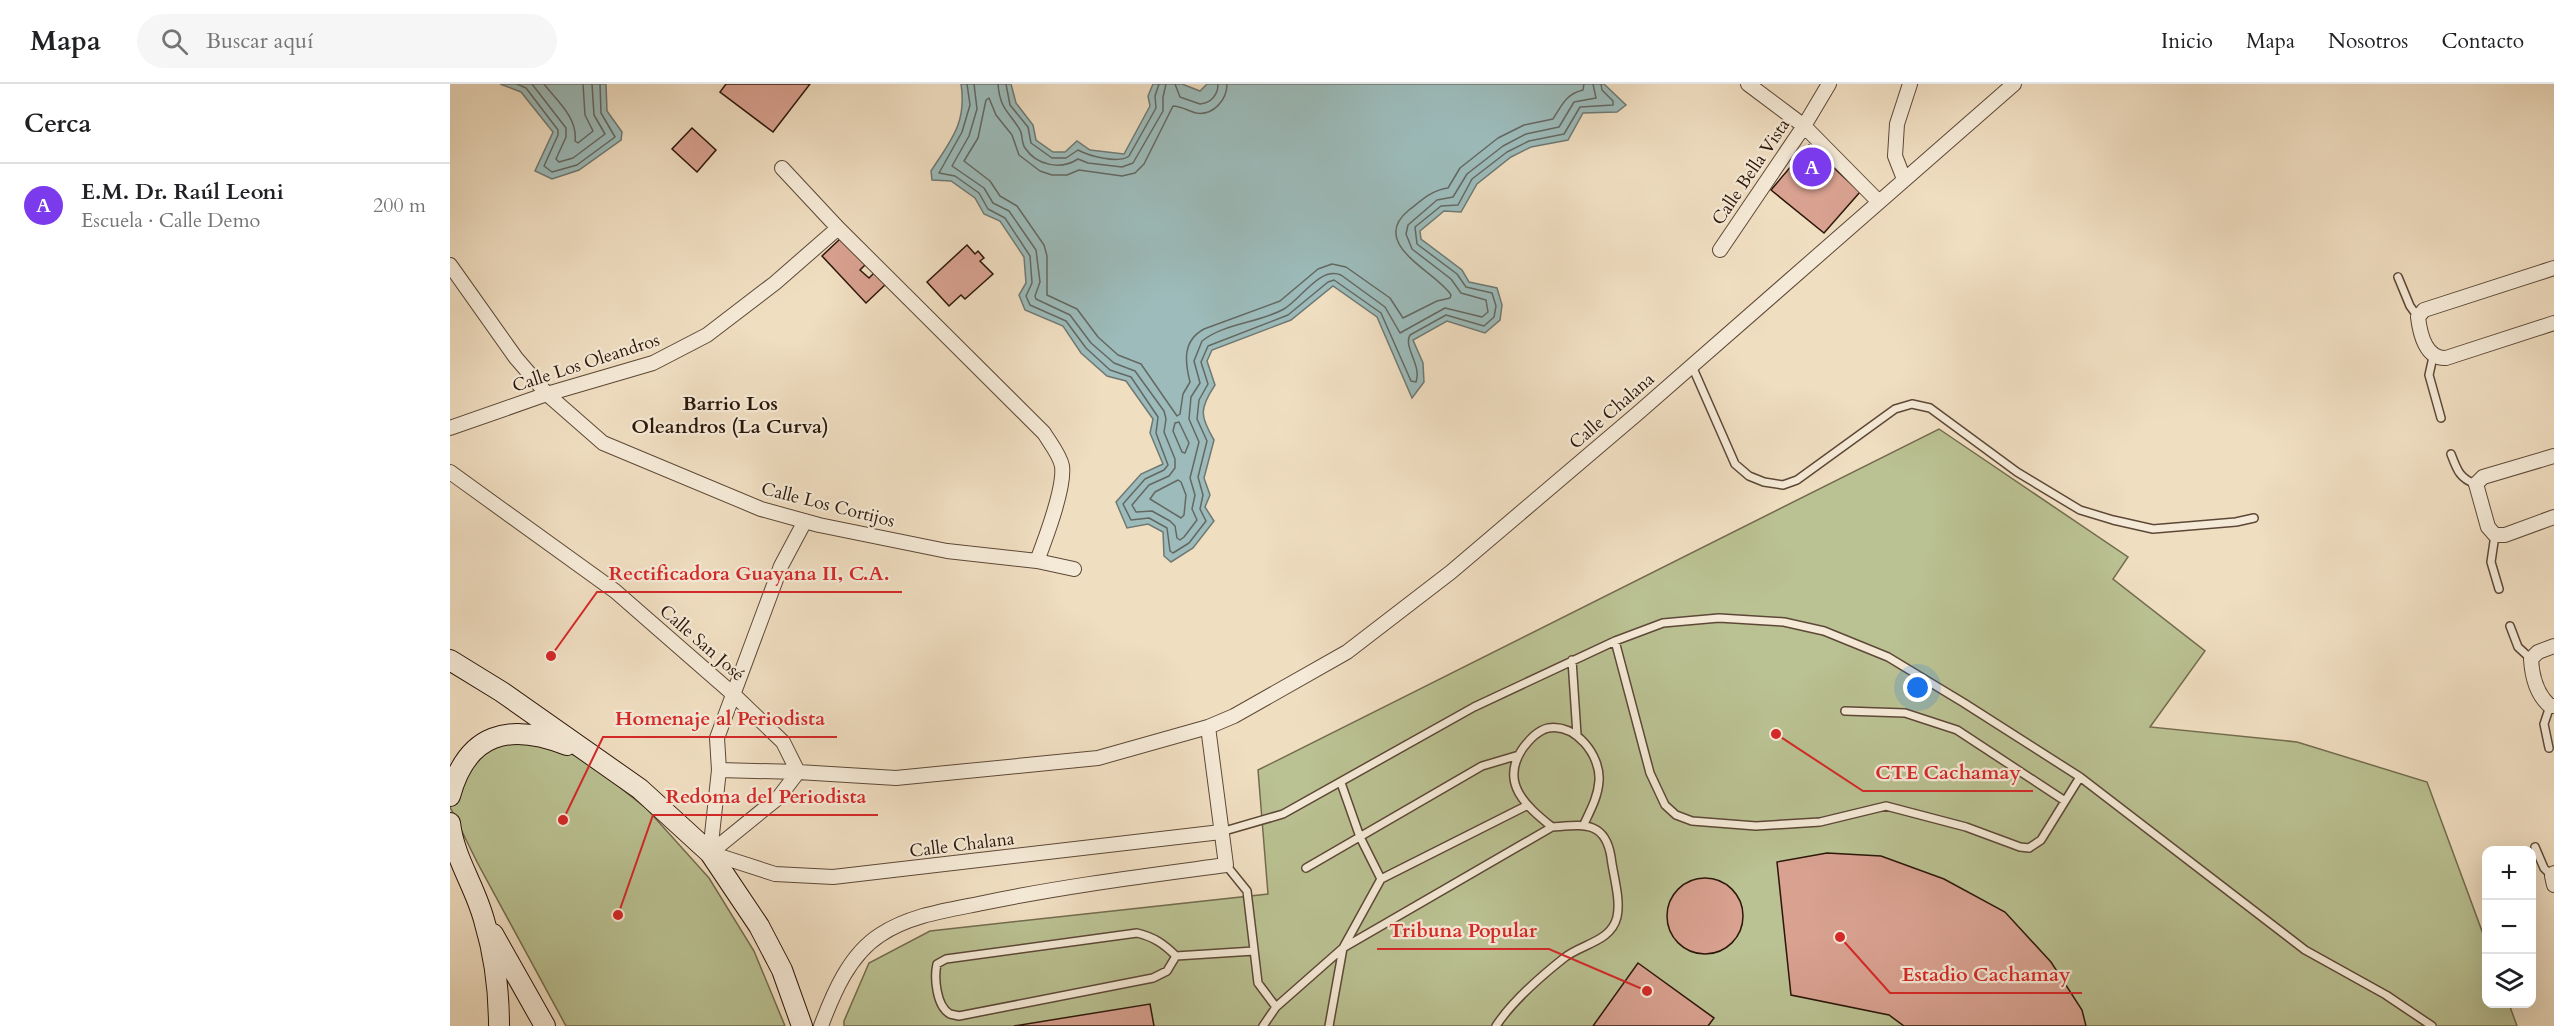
<!DOCTYPE html>
<html lang="es">
<meta charset="utf-8">
<style>
:root{--surface:#fff;--page:#f6f6f6;--text:#202124;--muted:#757577;--line:#e0e0e0;--accent:#7c3aed}
body{margin:0;font-family:Cardo,serif;background:var(--page);color:var(--text)}
.controls{position:absolute;right:18px;bottom:18px;display:grid;overflow:hidden;border-radius:12px;box-shadow:0 6px 24px #0002}
.controls button{width:54px;height:54px;display:grid;place-items:center;padding:0;border:0;border-bottom:2px solid var(--line);background:var(--surface);color:var(--text);font:30px sans-serif}
.you{position:absolute;left:1468px;top:604px;width:21px;height:21px;margin:-15px;border:4px solid #fff;border-radius:50%;background:#1a73e8;box-shadow:0 0 0 9px #1a73e833}
.badge{display:grid;place-items:center;width:39px;height:39px;border-radius:50%;background:var(--accent);color:#fff;font-size:20px;font-weight:700}
.pin{position:absolute;translate:-50% -50%;border:3px solid #fff;box-shadow:0 2px 6px #0006}
.list{margin:0;padding:0;list-style:none}
h2{display:flex;justify-content:space-between;align-items:center;height:78px;margin:0;padding:0 24px;font-size:26px}
h2 small{font-size:20px;font-weight:400;color:var(--muted)}
.list li{display:grid;grid-template-columns:39px 1fr auto;gap:18px;align-items:center;box-sizing:border-box;height:84px;padding:0 24px;border-top:2px solid var(--line)}
.list b{display:block;font-size:22px;white-space:nowrap}
.list p{margin:0;font-size:20px;white-space:nowrap;color:var(--muted)}
.list em{font-size:20px;font-style:normal;color:var(--muted)}
.icon{flex:none;width:33px;height:33px;fill:none;stroke:currentColor;stroke-width:2;stroke-linecap:round;stroke-linejoin:round}
.map{position:relative;flex:none;width:2104px;height:942px;overflow:hidden}
header{display:flex;align-items:center;gap:36px;box-sizing:border-box;height:84px;padding:0 30px;background:var(--surface);border-bottom:2px solid var(--line)}
header strong{font-size:28px}
nav{display:flex;gap:33px;margin-inline-start:auto;font-size:21px}
.search{width:420px;height:54px;background:var(--page);display:flex;align-items:center;gap:15px;box-sizing:border-box;padding:0 21px;border-radius:33px;color:var(--muted);font-size:22px}
main{display:flex}
aside{flex:1;background:var(--surface)}
.map>svg:first-child{display:block}
.green{fill:#bac192;stroke:#736c4e;stroke-width:1.5}
.water{fill:#9cbbba;stroke:#6f7973;stroke-width:1.5}
.lines{fill:none;stroke-linecap:round;stroke-linejoin:round}
.shore{stroke:#646862;stroke-width:1.5}
.building{fill:#d8a190;stroke:#2c1609;stroke-width:1.5}
.service-casing{stroke:#5d4837;stroke-width:10}
.minor-casing{stroke:#5d4837;stroke-width:16}
.secondary-casing{stroke:#2c1609;stroke-width:22}
.service{stroke:#f5ead7;stroke-width:7}
.minor{stroke:#f5ead7;stroke-width:14}
.secondary{stroke:#f5ead7;stroke-width:20}
.labels{text-anchor:middle;dominant-baseline:central;stroke-width:4.5;stroke-linejoin:round;paint-order:stroke}
.street-label{font-size:18px;fill:#2c1609;stroke:#f5ead7}
.neighbourhood-label{font-size:20px;font-weight:bold;fill:#2c1609;stroke:#f5ead7}
.leader{fill:none;stroke:#d62828;stroke-width:2}
.callout-dot{fill:#d62828;stroke:#f5ead7;stroke-width:2}
.callout-label{font-size:20px;text-anchor:middle;font-weight:bold;fill:#d62828;stroke:#f5ead7;stroke-width:4.5;stroke-linejoin:round;paint-order:stroke}
</style>
<header>
<strong>Mapa</strong>
<div class="search"><svg class="icon" aria-label="search" viewBox="0 0 24 24"><circle cx="10" cy="10" r="6"/><path d="M15 15l6 6"/></svg>Buscar aquí</div>
<nav><a>Inicio</a><a>Mapa</a><a>Nosotros</a><a>Contacto</a></nav>
</header>
<main>
<aside>
<h2>Cerca<small></small></h2>
<ul class="list">
<li><span class="badge">A</span><div><b>E.M. Dr. Raúl Leoni</b><p>Escuela · Calle Demo</p></div><em>200 m</em></li>
</ul>
</aside>
<div class="map">
<svg width="2104" height="942" viewBox="0 0 2104 942">
<rect width="100%" height="100%" fill="#f0dec1"/>
<filter id="stains"><feTurbulence type="fractalNoise" baseFrequency=".00333" numOctaves="4"/><feColorMatrix values="0 0 0 0 .2 0 0 0 0 .09 0 0 0 0 .02 0 0 0 .5 -.17"/></filter>
<radialGradient id="worn" r=".72"><stop offset=".6" stop-color="#630" stop-opacity="0"/><stop offset="1" stop-color="#630" stop-opacity=".3"/></radialGradient>
<path class="green" d="M1489,345L1678,473L1663,495L1755,567L1700,643L1847,658L1977,698L2036,858V920H2059L2067,942H394V937L419,879L480,847L818,810L808,686Z
M56,656L100,659L138,678L197,725L259,794L304,867L335,942H116L27,778L0,723V714L13,679Z"/>
<path class="water" d="M50,0H156L157,27L172,48L171,56L129,86L102,95L85,87L103,48L71,8Z
M511,0H561L566,19L583,41L586,56L603,68H615L627,57L640,66L674,70L700,22L698,12L703,0H732L750,7L757,0H1154L1176,21L1167,28L1133,29L1118,56L1081,63L1061,73L1027,100L1011,128L994,127L970,147L971,155L1012,186L1019,198L1047,204L1052,221L1050,236L1035,249L997,237L963,256L973,279L974,298L962,314L927,233L883,202L841,236L762,266L757,277L765,301C749,325 750,332 764,356L754,394L760,411L755,423L764,437L743,464L721,478L714,472L713,448L698,440L677,444L666,418L691,390L713,380L700,349L703,335L676,297L657,292L631,269L613,242L575,226L569,211L576,199L574,173L550,137L534,130L525,114L501,97L482,96L481,87C501,56 517,39 511,0Z"/>
<g class="lines">
<path class="shore" d="M67,0L76,4L108,46V51L94,82L102,88L127,81L165,53L151,29L150,0
M82,0L116,44V53L106,75L109,78L123,74L155,50L144,31L142,0
M94,0C107,17 128,34 125,57L128,59L143,47L135,31L133,0
M517,0L520,21L512,48L489,89L505,92L529,109L538,125L555,134L580,172L582,199L576,212L580,221L616,237L636,264L660,286L681,293L708,333L706,349L718,381L714,386L695,395L673,420L681,436L699,434L717,444L720,467L723,469L739,459L756,437L750,425L753,411L748,393L757,357L747,335L749,316L758,300L751,278L758,262L838,231L878,198L884,196L931,229L961,297L966,298C972,281 953,263 960,251L996,231L1034,242L1044,233L1046,222L1042,209L1016,203L1007,190L967,160L965,143L991,122L1008,121L1022,95L1057,68L1079,57L1114,50L1130,23L1163,21V17L1152,6L1151,0
M524,0L527,25L519,52L502,82L534,104L543,119L559,127L586,166L590,198L585,212L586,215L620,231L641,259L664,279L685,287L714,327L716,335L714,348L725,375V384L719,392L699,401L682,421L686,428L702,427L720,437L725,442L727,454L730,456L734,453L747,436L742,425L745,411L740,394L749,358L739,335L741,313L750,299L744,277L752,257C775,239 809,239 834,225C851,215 870,182 891,191L935,223L950,249L995,224L1032,233L1038,228L1036,216L1011,209L1001,195L962,165L956,150L958,141L987,116L1003,113L1017,90L1053,62L1076,50L1109,43L1124,18L1146,14L1143,0
M548,0C550,26 559,27 570,46C573,51 571,58 575,64C587,82 611,86 628,75L638,79L672,83L683,79L713,27V13L716,0
M556,0L560,21L578,43L581,59L602,74H616L628,66C639,72 669,80 679,72L706,24L705,12L709,0
M725,0L730,13L750,20C761,19 768,11 768,0
M777,0C777,16 763,32 746,29C738,27 731,22 723,22L694,80L685,89L672,92L629,86L617,91H602L590,87L569,71L562,51L546,31L539,14L536,16L528,54L514,77L540,97L550,112L567,122L594,161L597,172V211L627,225L648,253L668,271L691,280L727,332L730,330L733,310L740,298C735,278 732,257 754,245L830,217L868,185L882,180L896,183L940,214L953,234L987,217L1000,214L1001,211C987,188 917,160 959,126C972,116 982,106 998,104L1010,84L1048,54L1074,41L1103,35C1112,21 1116,10 1133,6L1134,0
M729,338L739,359L735,369L732,368L723,347L725,339Z
M728,396L731,398L736,411L734,431L731,434L700,415L705,408Z"/>
</g>
<path class="building" d="M276,0H360L323,48L270,8Z
M242,44L266,66L247,88L222,65Z
M1359,61L1410,108L1374,149L1321,106Z
M391,154L416,180L410,186L419,194L425,188L436,200L416,219L372,172Z
M517,161L525,170L528,167L534,174L530,177L543,190L515,215L511,211L499,222L477,198Z
M1377,769L1431,772L1494,795L1555,828L1601,878L1632,926L1636,942H1454L1439,931L1341,911L1327,778Z
M1217 832a38 38 0 1 1 76 0a38 38 0 1 1-76 0Z
M1188,879L1264,934L1258,942H1143Z
M700,920L704,942H564Z"/>
<g class="lines">
<g class="service-casing">
<path id="service" d="M1948,193L1960,222L1968,233
M1983,273L1979,291L1991,334
M1242,282L1285,380L1299,392L1314,398L1333,401L1347,396L1445,325L1462,320L1480,324L1567,388L1630,426L1663,436L1703,445L1786,438L1804,434
M2001,370C2007,386 2010,395 2026,400
M2045,451L2041,478L2049,505
M2060,542L2068,563L2081,575
M1165,557L1200,689L1215,721L1226,731L1242,737L1306,742L1370,738L1436,722L1516,743L1570,763L1579,764L1591,756L1630,693
M1122,576L1127,651
M1395,627L1455,629L1507,646L1615,717
M2099,664L2094,640L2100,622
M891,699L910,753L931,795
M1102,743C1076,722 1049,699 1073,664C1080,655 1087,647 1098,644C1126,639 1151,672 1149,697C1148,713 1140,727 1134,740
M771,748L833,730L1024,623L1165,557L1213,539L1269,534L1334,538L1374,547L1438,573L1514,619L1630,693L1855,866L1936,911L1982,942
M2085,763L2094,784L2102,792
M776,781L797,807L808,899L826,923
M856,784L1032,682L1069,671
M726,872L717,887L703,894L509,932C509,932 500,930 500,930C486,922 484,893 487,880L496,875L687,849C704,853 714,860 726,872L804,867
M813,942L826,923L893,864L1102,743C1133,741 1155,736 1161,773C1163,791 1171,815 1167,833C1161,858 1131,860 1114,874C1090,893 1063,916 1046,942
M879,942L893,864L931,795L1076,722"/>
</g>
<g class="minor-casing">
<path id="minor" d="M1298,0L1354,42L1428,117
M332,84L388,144L594,349C600,359 610,371 612,382C615,404 595,456 587,477
M1454,95L1445,72L1447,40L1460,0
M1270,166L1354,42L1379,0
M0,181L66,274L97,310L153,359L311,425L369,441L497,467L587,477L624,485
M2104,184L1974,226L1968,233C1970,250 1976,275 1996,274L2104,239
M0,344L97,310L203,279L257,251L325,199L388,144
M2104,372L2033,393L2026,400L2038,443L2045,451H2055L2104,433
M0,388L165,507L283,610L333,658L348,688L329,713L260,769
M2104,562L2088,568L2081,575C2082,592 2087,611 2100,622H2104
M269,686L348,688L446,694L648,674L758,643L784,632L897,568L1001,488L1188,329L1564,0
M260,769L325,790L383,793L771,748
M260,769L269,686L267,654L331,482L355,437
M2104,789L2102,792L2104,801
M371,942C383,910 399,871 430,851C460,831 498,826 533,819C614,802 695,792 776,781L758,643"/>
</g>
<g class="secondary-casing">
<path id="secondary" d="M0,576L52,608L190,705L260,769L309,842L332,886L352,942
M0,712C17,649 59,638 117,661
M0,739C4,774 25,802 34,836C44,869 49,907 49,942
M43,850L95,942"/>
</g>
<use href="#service" class="service"/>
<use href="#minor" class="minor"/>
<use href="#secondary" class="secondary"/>
</g>
<g class="labels">
<g class="street-label">
<text transform="translate(1301 88) rotate(-56)">Calle Bella Vista</text>
<text transform="translate(136 279) rotate(-18)">Calle Los Oleandros</text>
<text transform="translate(1162 327) rotate(-41)">Calle Chalana</text>
<text transform="translate(378 421) rotate(14)">Calle Los Cortijos</text>
<text transform="translate(252 559) rotate(41)">Calle San José</text>
<text transform="translate(512 761) rotate(-7)">Calle Chalana</text>
</g>
<g class="neighbourhood-label">
<text x="280" y="319">Barrio Los<tspan x="280" dy="23">Oleandros (La Curva)</tspan></text>
</g>
</g>
<path class="leader" d="M101 572L147 508H452M113 736L153 653H387M1326 650L1413 707H1583M168 831L203 731H428M1197 907L1099 865H927M1390 853L1440 909H1632"/>
<g class="callout-dot">
<circle cx="101" cy="572" r="6"/>
<circle cx="113" cy="736" r="6"/>
<circle cx="1326" cy="650" r="6"/>
<circle cx="168" cy="831" r="6"/>
<circle cx="1197" cy="907" r="6"/>
<circle cx="1390" cy="853" r="6"/>
</g>
<g class="callout-label">
<text x="299" y="496">Rectificadora Guayana II, C.A.</text>
<text x="270" y="641">Homenaje al Periodista</text>
<text x="1498" y="695">CTE Cachamay</text>
<text x="316" y="719">Redoma del Periodista</text>
<text x="1013" y="853">Tribuna Popular</text>
<text x="1536" y="897">Estadio Cachamay</text>
</g>
<rect width="100%" height="100%" filter="url(#stains)"/>
<rect width="100%" height="100%" fill="url(#worn)"/>
</svg>
<div class="controls">
<button>+</button>
<button>−</button>
<button><svg class="icon" aria-label="layers" viewBox="0 0 24 24"><path d="M12 4l9 5-9 5-9-5zM3 14l9 5 9-5"/></svg></button>
</div>
<div class="you"></div>
<div class="pin badge" style="left:1362px;top:83px">A</div>
</div>
</main>
